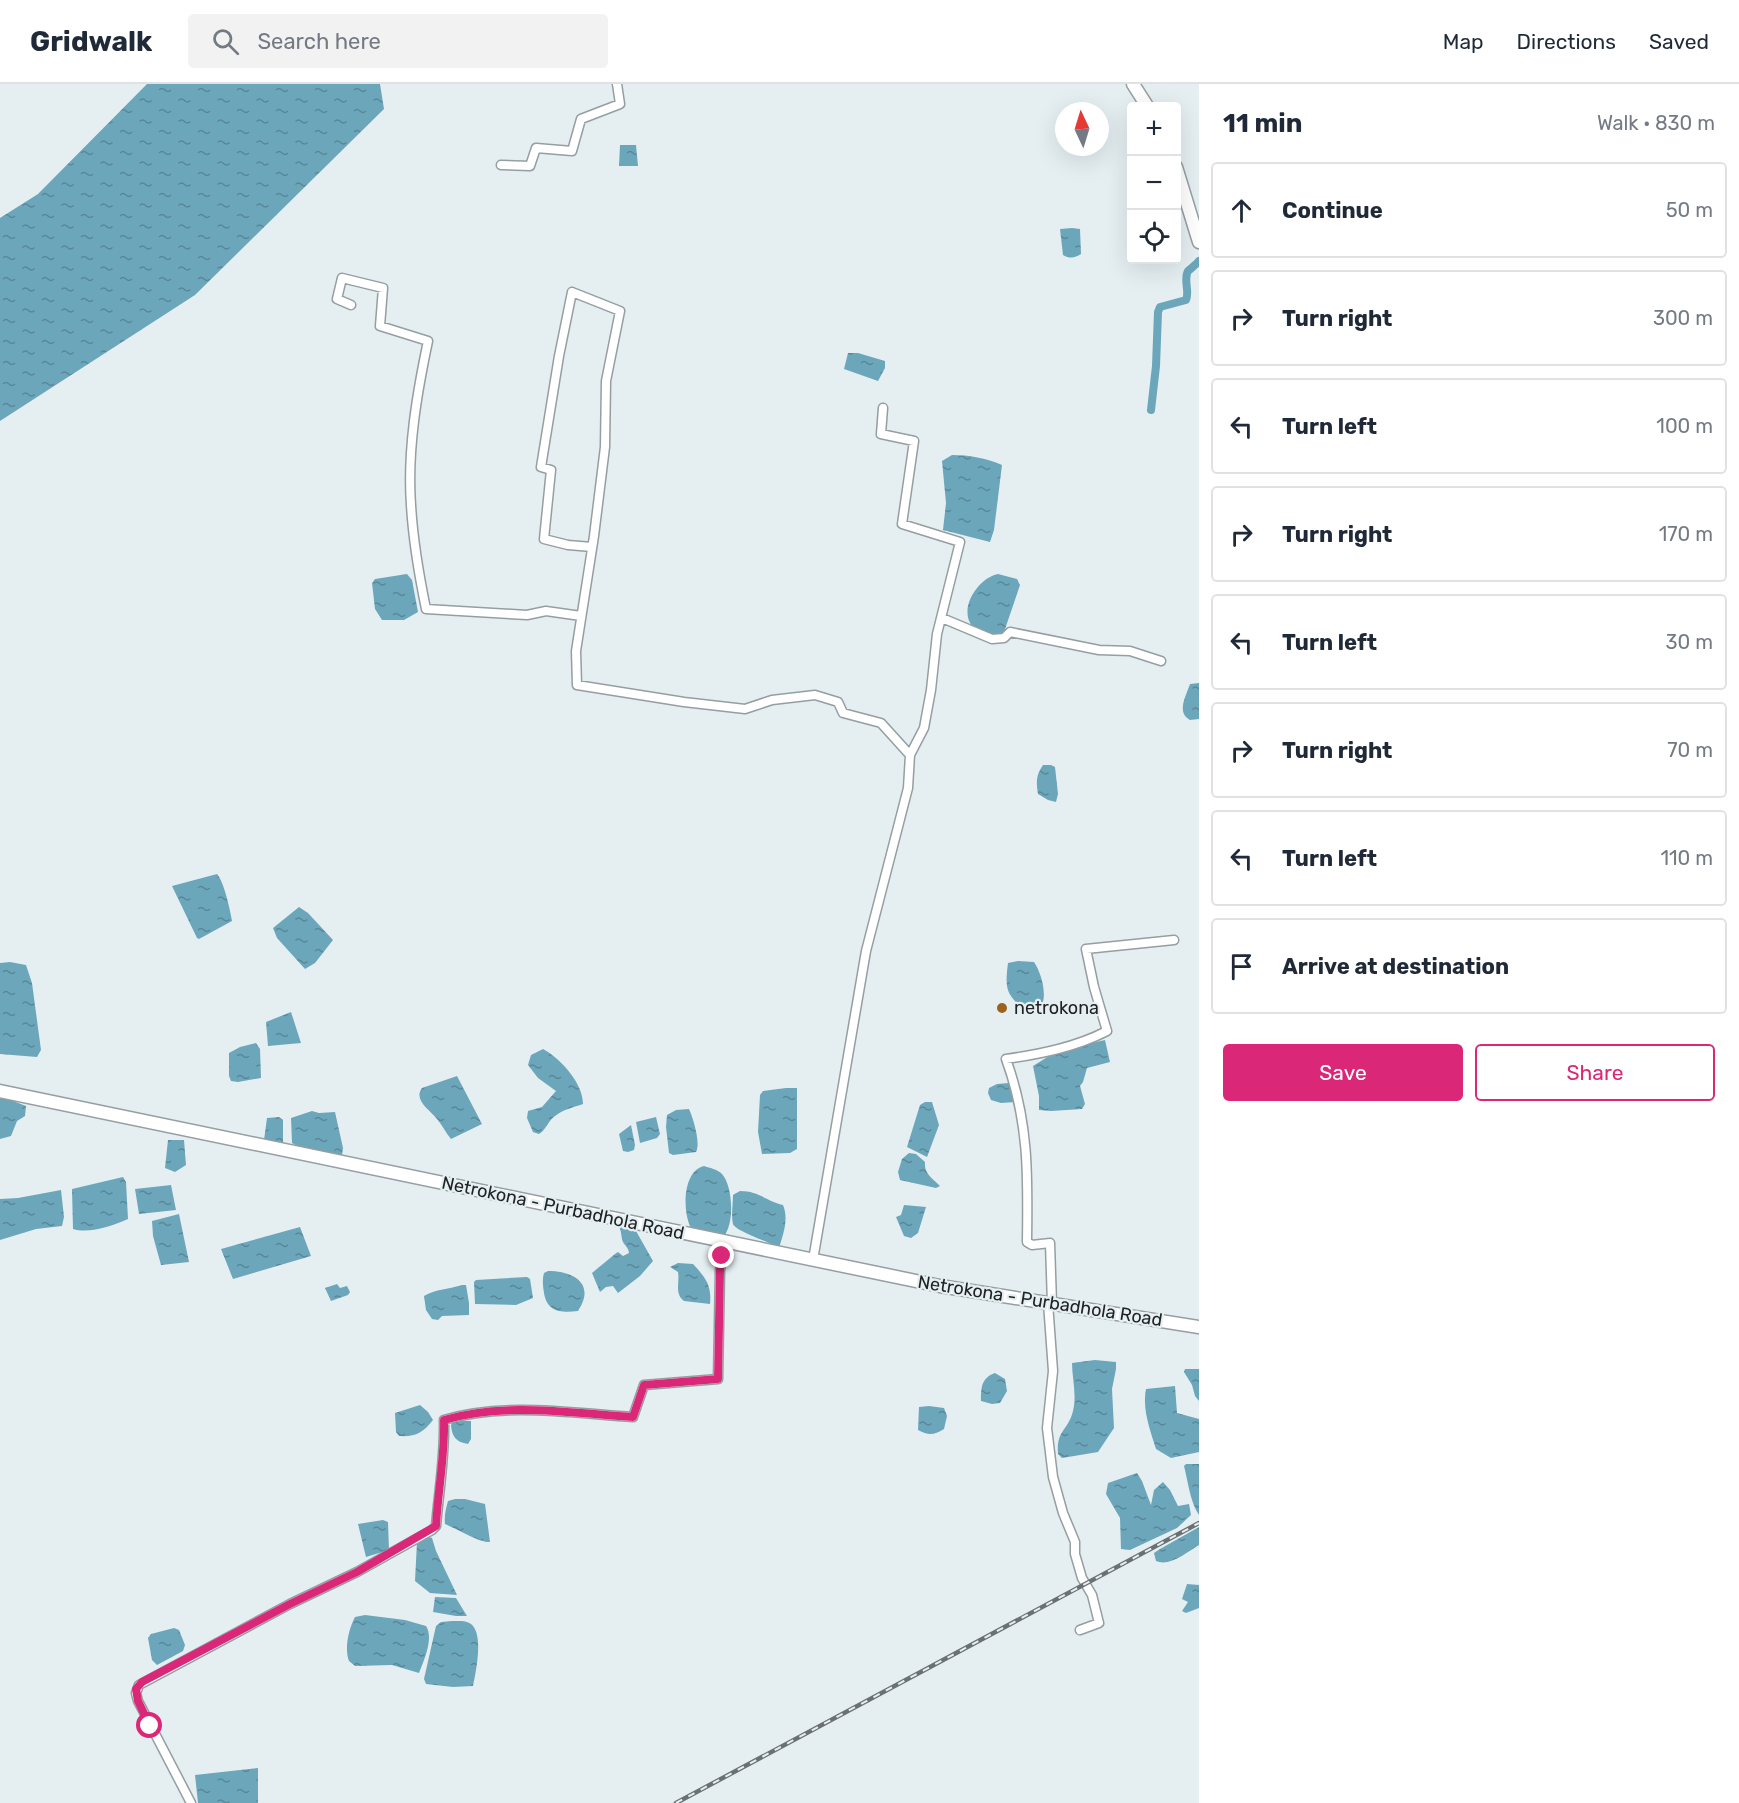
<!DOCTYPE html>
<meta charset="utf-8">
<style>
:root{--surface:#fff;--page:#f2f2f3;--text:#1f2937;--muted:#747a83;--line:#e0e1e3;--accent:#db2777}
body{margin:0;font-family:Rubik,sans-serif;background:var(--page);color:var(--text)}
.controls{position:absolute;right:18px;top:18px;display:grid;overflow:hidden;border-radius:6px;box-shadow:0 6px 24px #0002}
.controls button{width:54px;height:54px;display:grid;place-items:center;padding:0;border:0;border-bottom:2px solid var(--line);background:var(--surface);color:var(--text);font:30px sans-serif}
.compass{position:absolute;left:1055px;top:18px;width:54px;height:54px;border-radius:50%;background:var(--surface);box-shadow:0 6px 24px #0002;rotate:356deg}
.stop{position:absolute;width:18px;height:18px;margin:-14px;border:4px solid #db2777;border-radius:50%;background:#fff}
.stop.end{background:#db2777;border-color:#fff;box-shadow:0 2px 6px #0008}
.list{margin:0;padding:0;list-style:none}
h2{display:flex;justify-content:space-between;align-items:center;height:78px;margin:0;padding:0 24px;font-size:26px}
h2 small{font-size:20px;font-weight:400;color:var(--muted)}
.list li{display:grid;grid-template-columns:39px 1fr auto;gap:18px;align-items:center;box-sizing:border-box;height:96px;margin:0 12px 12px;padding:0 12px;border:2px solid var(--line);border-radius:6px}
.list b{display:block;font-size:22px;white-space:nowrap}
.list em{font-size:20px;font-style:normal;color:var(--muted)}
.actions{display:flex;gap:12px;padding:18px 24px}
.actions a{flex:1;padding:14px 0;border:2px solid var(--accent);border-radius:6px;text-align:center;font-size:21px;color:var(--accent)}
.actions .main{background:var(--accent);color:#fff}
.icon{flex:none;width:33px;height:33px;fill:none;stroke:currentColor;stroke-width:2;stroke-linecap:round;stroke-linejoin:round}
.map{position:relative;flex:none;width:1199px;height:1719px;overflow:hidden}
header{display:flex;align-items:center;gap:36px;box-sizing:border-box;height:84px;padding:0 30px;background:var(--surface);border-bottom:2px solid var(--line)}
header strong{font-size:28px}
nav{display:flex;gap:33px;margin-inline-start:auto;font-size:21px}
.search{width:420px;height:54px;background:var(--page);display:flex;align-items:center;gap:15px;box-sizing:border-box;padding:0 21px;border-radius:6px;color:var(--muted);font-size:22px}
main{display:flex}
aside{flex:1;background:var(--surface)}
.map>svg:first-child{display:block}
.water{fill:url(#water-ripples)}
.lines{fill:none;stroke-linecap:round;stroke-linejoin:round}
.canal{stroke:#6ca6bb;stroke-width:8}
.street-casing{stroke:#959ea1;stroke-width:11}
.secondary-casing{stroke:#959ea1;stroke-width:15}
.street{stroke:#fff;stroke-width:8}
.secondary{stroke:#fff;stroke-width:12}
.rail-casing{stroke:#6b7173;stroke-width:4.5}
.rail{stroke:#e5eff2;stroke-width:2;stroke-dasharray:7;stroke-linecap:butt}
.route{stroke:#db2777;stroke-width:8}
.poi-dot{fill:#9b611f;stroke:#e5eff2;stroke-width:2}
.labels{text-anchor:middle;dominant-baseline:central;stroke-width:4.5;stroke-linejoin:round;paint-order:stroke}
.poi-label{font-size:18px;fill:#202324;stroke:#e5eff2;text-anchor:start}
.street-label{font-size:18px;fill:#202324;stroke:#e5eff2}
</style>
<header>
<strong>Gridwalk</strong>
<div class="search"><svg class="icon" aria-label="search" viewBox="0 0 24 24"><circle cx="10" cy="10" r="6"/><path d="M15 15l6 6"/></svg>Search here</div>
<nav><a>Map</a><a>Directions</a><a>Saved</a></nav>
</header>
<main>
<div class="map">
<svg width="1199" height="1719" viewBox="0 0 1199 1719">
<defs>
<pattern id="water-ripples" width="26" height="14" patternUnits="userSpaceOnUse" patternTransform="scale(1.5)"><rect width="26" height="14" fill="#6ca6bb"/><path d="M2 4q2-2 4 0t4 0M15 11q2-2 4 0t4 0" fill="none" stroke="#588798"/></pattern>
</defs>
<rect width="100%" height="100%" fill="#e5eff2"/>
<path class="water" d="M147,0H380L384,25L195,211L0,337V134L38,110Z
M620,61H636L638,82H619Z
M1072,144L1080,145L1081,170C1075,174 1070,175 1063,171L1060,145Z
M848,269H858L885,277V284L878,297L844,285Z
M952,371C969,371 986,374 1002,381L994,446L990,458L943,446L946,419L942,377Z
M407,490L412,496L418,528L404,536H382L375,525L372,499L375,495Z
M998,490L1017,495L1020,501L1003,551C997,554 995,553 989,551C985,550 979,549 976,546C955,529 977,494 998,490Z
M1199,599V635L1190,636C1176,629 1186,612 1190,600Z
M1043,681H1051L1055,683L1058,710L1056,718L1048,716L1038,710C1036,698 1036,691 1043,681Z
M217,790C224,798 230,825 232,837L199,855L197,854L172,802Z
M299,823L308,829L333,856L315,879L305,885L277,854L273,844Z
M1018,877L1034,878C1041,888 1050,916 1038,926C1035,928 1032,929 1028,930C1008,910 1004,910 1008,879Z
M10,878L26,881L32,899L41,966L37,973L0,970V879Z
M291,928L301,959L268,962L266,938Z
M1105,956L1110,978L1087,984L1083,998L1080,1002L1085,1020L1082,1025L1051,1027L1039,1026V1012L1033,982L1057,967Z
M256,959L260,965L261,994L238,998L231,997L229,992V969L240,963Z
M543,965C561,975 583,999 583,1020C574,1023 562,1026 555,1032C548,1037 546,1046 539,1050L533,1048L527,1034L528,1027L542,1023L556,1007L538,994L528,981L531,971Z
M457,992L482,1040L451,1055C446,1049 442,1041 437,1035C430,1026 413,1016 422,1004Z
M1009,999L1012,1000L1016,1018L1001,1019L991,1016L988,1009L989,1004L997,1000Z
M786,1004H797V1065L790,1069L762,1070L758,1048L760,1011L763,1007Z
M0,1012L26,1022L25,1032L17,1037L11,1052L0,1055Z
M925,1018H932L939,1041L927,1073L907,1063L920,1021Z
M689,1025C693,1034 701,1059 696,1068L673,1071L669,1069L666,1043L667,1031L676,1026Z
M312,1027L319,1029L335,1028L343,1064L342,1071L299,1063L292,1059L291,1034Z
M279,1033L283,1036V1060L264,1056L267,1034Z
M656,1033L660,1050L657,1054L640,1059L636,1038Z
M631,1041L635,1061L634,1066L628,1068L623,1067L619,1050Z
M168,1056H184L186,1081L175,1088L165,1084Z
M909,1069L916,1070L925,1078C924,1090 932,1094 940,1102L936,1104L900,1096L898,1088L902,1075Z
M704,1082C710,1084 717,1085 722,1090C733,1102 735,1141 723,1153L692,1146C682,1130 682,1087 704,1082Z
M123,1093L126,1098L128,1135C113,1142 89,1150 73,1145L72,1105Z
M171,1101L176,1126L139,1130L135,1105Z
M61,1106L64,1133L62,1142L36,1145L0,1156V1115L18,1114Z
M740,1107C759,1107 766,1117 783,1121C789,1135 783,1151 779,1164C770,1158 735,1147 733,1140C731,1131 733,1119 733,1111Z
M904,1121L926,1123L918,1149L911,1154L904,1152L896,1133L901,1131Z
M179,1130L189,1178L161,1181L153,1152L152,1137Z
M300,1143L311,1172L233,1195L221,1165Z
M619,1143L636,1147L653,1177L640,1192L618,1209L613,1202L606,1203L600,1208L592,1189L615,1170L618,1168L623,1172L629,1169C628,1163 626,1163 623,1158C621,1154 622,1148 619,1143Z
M678,1179L693,1180C705,1193 712,1201 710,1220L684,1217C674,1209 680,1199 678,1188L670,1183Z
M548,1187C574,1187 596,1200 578,1227C561,1229 547,1228 544,1209C543,1202 542,1196 544,1189Z
M527,1193L530,1195L533,1214L516,1221L475,1220L474,1198L476,1196Z
M337,1200L340,1204L347,1202L350,1208L348,1211L331,1217L325,1204Z
M462,1201H466L469,1219V1231L442,1232L438,1236L432,1235L426,1226L424,1212C435,1205 450,1205 462,1201Z
M1095,1276L1116,1278V1285L1112,1305L1114,1344L1098,1368L1062,1374L1058,1370C1056,1346 1068,1347 1073,1327C1077,1311 1072,1294 1072,1279Z
M1185,1285H1199V1317L1195,1312L1192,1301L1184,1288Z
M995,1289L1005,1295L1007,1307L1000,1319L992,1320L981,1317C981,1304 981,1294 995,1289Z
M1175,1302L1177,1329L1199,1335V1368L1171,1374L1156,1365C1150,1346 1142,1325 1146,1305Z
M420,1321L428,1328L433,1336C423,1349 415,1353 399,1352L396,1348L395,1329Z
M929,1322L944,1324L947,1332L944,1345C934,1351 929,1352 918,1346L919,1323Z
M454,1337H471V1355L468,1360C456,1358 452,1353 451,1341Z
M1186,1380H1199V1431C1190,1418 1188,1397 1184,1382Z
M1137,1389L1142,1397L1151,1421L1154,1406L1163,1398L1170,1406L1178,1422L1189,1420L1191,1431L1177,1444L1130,1466L1121,1465L1120,1434L1106,1410L1108,1399Z
M455,1415H465L485,1420L490,1458C480,1459 457,1445 445,1440C444,1432 446,1424 448,1417Z
M383,1436L388,1438L389,1466L366,1473L358,1440Z
M1199,1443V1461C1187,1468 1170,1483 1156,1477L1154,1469L1160,1465Z
M429,1453L432,1454L436,1467L457,1511L430,1509L415,1497L417,1458Z
M1187,1500L1199,1501V1524L1186,1529L1182,1527L1188,1518L1182,1515Z
M435,1513L456,1514L467,1532H456L433,1528Z
M365,1531L405,1536L426,1542C434,1554 424,1576 419,1589L392,1581L355,1582L349,1577C344,1564 349,1544 355,1533Z
M452,1537C458,1537 466,1536 471,1540C484,1550 476,1587 473,1602L453,1603L426,1600L424,1595L436,1542L441,1538Z
M174,1544L179,1546L185,1561L183,1567L157,1581L152,1576L148,1554L151,1550Z
M258,1684V1719H198L195,1691Z"/>
<g class="lines">
<path class="canal" d="M1151,326L1156,282L1158,228L1160,223L1186,216C1190,208 1183,195 1188,187C1191,184 1196,181 1199,177"/>
<g class="street-casing">
<path id="street" d="M501,81L530,82L536,64L572,67L581,35L620,20L617,0
M351,221L337,215L342,194L383,204L380,242L428,257C417,309 407,367 411,421C413,456 419,491 426,525L527,531L546,527L581,532
M592,463L568,461L544,455L551,386L541,383L559,272L572,208L620,227L606,297L605,363L594,452L576,567L577,601L684,618L745,625L772,616L815,611L838,618L843,629L881,639L910,671
M942,534L992,555L1004,554L1010,548L1099,566L1130,567L1161,577
M813,1176L866,867L908,704L910,671L924,644L931,606L937,550L960,458L902,440L914,357L881,350L883,324
M1048,1219L1053,1287L1047,1344L1053,1393L1063,1429L1075,1458V1470L1082,1494L1092,1511L1099,1539L1080,1546
M1052,1220L1050,1159L1032,1161L1027,1158C1028,1092 1029,1038 1006,975C1041,970 1076,963 1107,947L1094,903L1086,865L1174,856
M191,1719L138,1617L136,1609L139,1601L290,1520L357,1488L432,1446L436,1442C439,1406 445,1372 444,1336C504,1318 571,1329 633,1333L644,1301L718,1295L720,1186L724,1158"/>
</g>
<g class="secondary-casing">
<path id="secondary" d="M1133,0L1147,22
M1176,83L1199,158
M0,1007L940,1202L1199,1243"/>
</g>
<use href="#street" class="street"/>
<use href="#secondary" class="secondary"/>
<g class="rail-casing">
<path id="rail" d="M676,1719L1199,1439"/>
</g>
<use href="#rail" class="rail"/>
</g>
<g class="lines">
<path class="route" d="M150,1642L138,1617L136,1605L142,1598L290,1520L357,1488L436,1442C438,1406 445,1372 444,1336C504,1318 571,1329 633,1333L644,1301L718,1295L720,1186L722,1172"/>
</g>
<circle class="poi-dot" cx="1002" cy="924" r="6"/>
<g class="labels">
<g class="poi-label">
<text x="1014" y="924">netrokona</text>
</g>
<g class="street-label">
<text transform="translate(563 1124) rotate(12)">Netrokona - Purbadhola Road</text>
<text transform="translate(1040 1217) rotate(9)">Netrokona - Purbadhola Road</text>
</g>
</g>
</svg>
<div class="controls">
<button>+</button>
<button>−</button>
<button><svg class="icon" aria-label="locate" viewBox="0 0 24 24"><circle cx="12" cy="12" r="6"/><path d="M12 2v4M12 18v4M2 12h4M18 12h4"/></svg></button>
</div>
<svg class="compass" viewBox="-18 -18 36 36"><path d="M0-13l5 13h-10z" fill="#e53935"/><path d="M0 13l5-13h-10z" fill="#747a83"/></svg>
<div class="stop" style="left:150px;top:1642px"></div>
<div class="stop end" style="left:722px;top:1172px"></div>
</div>
<aside>
<h2>11 min<small>Walk · 830 m</small></h2>
<ul class="list">
<li><svg class="icon" aria-label="ahead" viewBox="0 0 24 24"><path d="M12 20V5M6 11l6-6 6 6"/></svg><div><b>Continue</b></div><em>50 m</em></li>
<li><svg class="icon" aria-label="right" viewBox="0 0 24 24"><path d="M7 20v-9h11M14 6l5 5-5 5"/></svg><div><b>Turn right</b></div><em>300 m</em></li>
<li><svg class="icon" aria-label="left" viewBox="0 0 24 24"><path d="M17 20v-9H6M10 6l-5 5 5 5"/></svg><div><b>Turn left</b></div><em>100 m</em></li>
<li><svg class="icon" aria-label="right" viewBox="0 0 24 24"><path d="M7 20v-9h11M14 6l5 5-5 5"/></svg><div><b>Turn right</b></div><em>170 m</em></li>
<li><svg class="icon" aria-label="left" viewBox="0 0 24 24"><path d="M17 20v-9H6M10 6l-5 5 5 5"/></svg><div><b>Turn left</b></div><em>30 m</em></li>
<li><svg class="icon" aria-label="right" viewBox="0 0 24 24"><path d="M7 20v-9h11M14 6l5 5-5 5"/></svg><div><b>Turn right</b></div><em>70 m</em></li>
<li><svg class="icon" aria-label="left" viewBox="0 0 24 24"><path d="M17 20v-9H6M10 6l-5 5 5 5"/></svg><div><b>Turn left</b></div><em>110 m</em></li>
<li><svg class="icon" aria-label="arrive" viewBox="0 0 24 24"><path d="M6 21V4h12l-3 4 3 4H6"/></svg><div><b>Arrive at destination</b></div></li>
</ul>
<div class="actions"><a class="main">Save</a><a>Share</a></div>
</aside>
</main>
